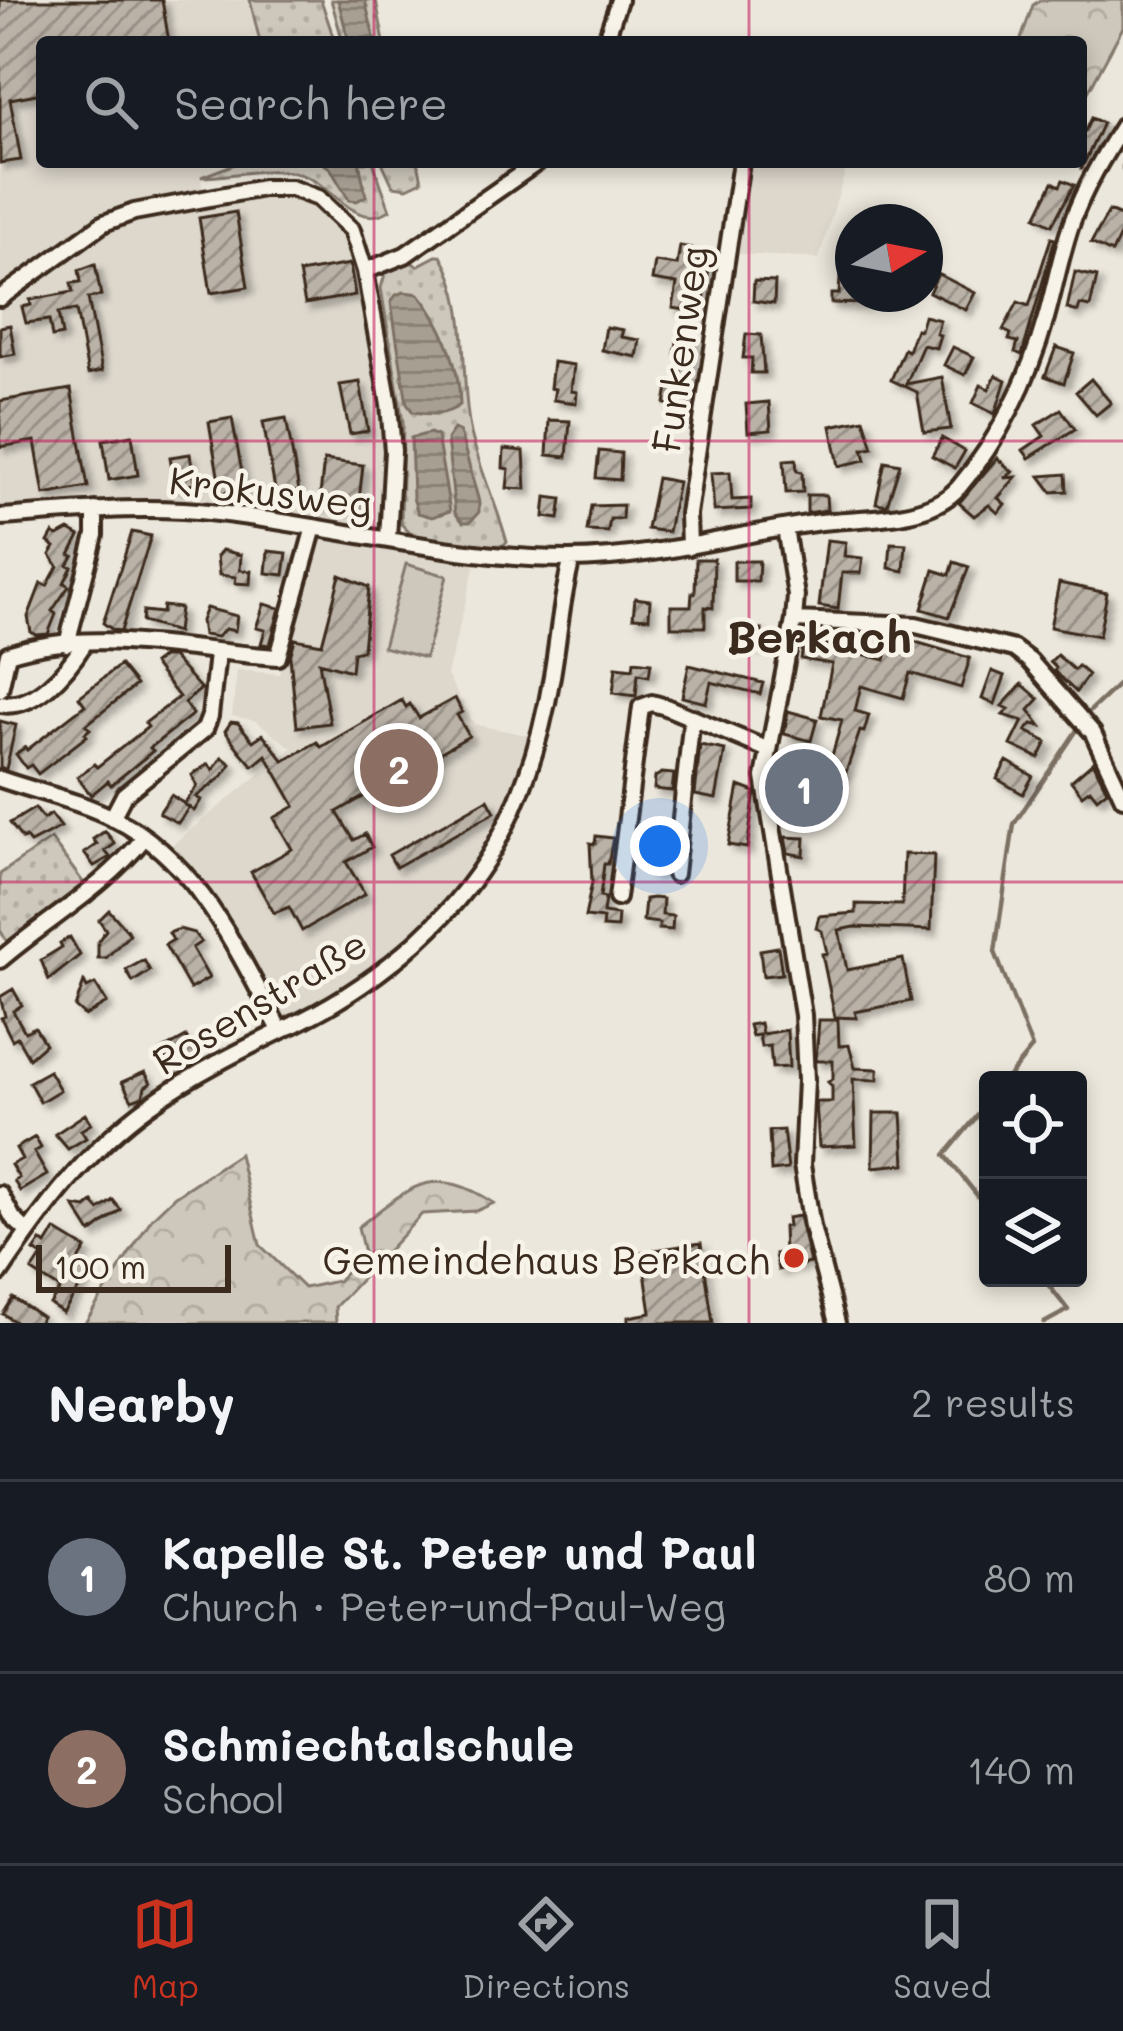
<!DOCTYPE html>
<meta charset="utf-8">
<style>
:root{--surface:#171b24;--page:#20242c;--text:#f1f3f6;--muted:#9ea1a6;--line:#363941;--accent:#c8321e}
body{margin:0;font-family:Mali,sans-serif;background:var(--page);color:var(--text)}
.controls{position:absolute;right:36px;bottom:36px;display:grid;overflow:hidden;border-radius:12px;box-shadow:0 6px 18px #0003}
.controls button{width:108px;height:108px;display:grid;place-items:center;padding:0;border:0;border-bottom:3px solid var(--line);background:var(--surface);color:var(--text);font:60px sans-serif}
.compass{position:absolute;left:835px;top:204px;width:108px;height:108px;border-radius:50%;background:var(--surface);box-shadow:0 6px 18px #0003;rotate:80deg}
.scale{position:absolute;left:36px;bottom:30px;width:195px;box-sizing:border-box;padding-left:12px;border:6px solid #3b2a1e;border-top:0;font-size:33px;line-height:42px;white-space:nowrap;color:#3b2a1e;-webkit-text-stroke:9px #f7f3e8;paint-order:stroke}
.you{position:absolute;left:660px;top:846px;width:42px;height:42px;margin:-30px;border:9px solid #fff;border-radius:50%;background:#1a73e8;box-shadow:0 0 0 18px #1a73e833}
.badge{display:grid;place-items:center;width:78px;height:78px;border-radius:50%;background:var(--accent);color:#fff;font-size:39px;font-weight:700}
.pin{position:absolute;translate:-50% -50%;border:6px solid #fff;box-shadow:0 3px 12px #0006}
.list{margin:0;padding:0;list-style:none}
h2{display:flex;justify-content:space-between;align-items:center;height:156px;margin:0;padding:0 48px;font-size:51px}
h2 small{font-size:39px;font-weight:400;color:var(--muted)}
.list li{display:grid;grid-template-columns:78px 1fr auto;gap:36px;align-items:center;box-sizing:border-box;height:192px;padding:0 48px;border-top:3px solid var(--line)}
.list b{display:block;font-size:45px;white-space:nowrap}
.list p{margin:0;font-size:39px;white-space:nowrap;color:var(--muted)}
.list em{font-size:39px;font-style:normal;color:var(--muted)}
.icon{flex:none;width:66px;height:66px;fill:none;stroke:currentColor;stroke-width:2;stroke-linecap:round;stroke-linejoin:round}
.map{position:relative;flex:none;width:1123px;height:1323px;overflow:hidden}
.search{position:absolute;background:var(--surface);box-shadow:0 6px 18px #0003;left:36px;right:36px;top:36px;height:132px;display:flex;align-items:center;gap:30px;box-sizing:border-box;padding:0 42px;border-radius:12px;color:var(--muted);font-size:45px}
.sheet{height:540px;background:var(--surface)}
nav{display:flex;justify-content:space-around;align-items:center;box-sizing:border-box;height:168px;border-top:3px solid var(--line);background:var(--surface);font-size:33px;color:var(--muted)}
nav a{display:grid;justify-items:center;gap:6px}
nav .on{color:var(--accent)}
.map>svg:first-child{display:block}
.built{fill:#ddd7cc}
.grass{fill:url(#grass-dots);stroke:#84796d;stroke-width:3}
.forest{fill:url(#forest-crowns);stroke:#84796d;stroke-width:3}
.park{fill:#cec8bc;stroke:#84796d;stroke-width:3}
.water{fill:url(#water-rules);stroke:#7c7064;stroke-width:3}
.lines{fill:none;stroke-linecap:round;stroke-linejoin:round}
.stream{stroke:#7c7064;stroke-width:4.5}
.building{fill:url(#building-hatch);stroke:#3b2a1e;stroke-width:3;filter:url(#shadow)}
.minor-casing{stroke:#3b2a1e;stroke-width:22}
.minor{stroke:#f7f3e8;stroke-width:14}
.grid{fill:none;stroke:#c2185b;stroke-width:3;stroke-opacity:0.55}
.poi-dot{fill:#c8321e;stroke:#f7f3e8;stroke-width:4.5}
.labels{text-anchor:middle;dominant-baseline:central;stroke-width:9;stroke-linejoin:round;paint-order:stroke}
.street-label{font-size:39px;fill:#3b2a1e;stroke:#f7f3e8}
.poi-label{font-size:39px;fill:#3b2a1e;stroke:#f7f3e8;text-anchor:end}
.quarter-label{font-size:45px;font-weight:bold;fill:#3b2a1e;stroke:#f7f3e8}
</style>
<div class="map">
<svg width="1123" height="1323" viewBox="0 0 1123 1323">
<defs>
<pattern id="grass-dots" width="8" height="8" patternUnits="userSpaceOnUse" patternTransform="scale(3)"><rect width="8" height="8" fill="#cec8bc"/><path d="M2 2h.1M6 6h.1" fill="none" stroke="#b2aca1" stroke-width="1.8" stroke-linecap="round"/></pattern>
<pattern id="forest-crowns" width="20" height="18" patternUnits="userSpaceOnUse" patternTransform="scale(3)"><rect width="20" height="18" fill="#cec8bc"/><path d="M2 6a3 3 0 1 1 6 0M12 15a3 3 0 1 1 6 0" fill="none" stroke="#b2aca1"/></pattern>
<pattern id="water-rules" width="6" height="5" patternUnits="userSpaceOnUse" patternTransform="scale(3)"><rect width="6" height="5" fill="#a89f93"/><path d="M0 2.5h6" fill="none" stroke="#8a8277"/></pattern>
<pattern id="building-hatch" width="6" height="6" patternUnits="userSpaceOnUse" patternTransform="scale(3)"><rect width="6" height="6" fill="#bab2a7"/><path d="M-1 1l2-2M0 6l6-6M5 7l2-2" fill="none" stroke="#989187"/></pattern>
<filter id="shadow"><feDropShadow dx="5.5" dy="5.5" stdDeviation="3" flood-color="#0004"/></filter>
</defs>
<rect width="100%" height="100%" fill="#ece7dc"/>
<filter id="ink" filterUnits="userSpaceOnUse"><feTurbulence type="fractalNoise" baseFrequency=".00833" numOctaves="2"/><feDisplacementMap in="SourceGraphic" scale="24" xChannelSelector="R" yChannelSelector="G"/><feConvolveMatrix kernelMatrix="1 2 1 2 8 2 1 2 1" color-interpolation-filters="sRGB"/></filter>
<g filter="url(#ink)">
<path class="built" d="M0,0H250L260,42H42V162H240L201,177L203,198L263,188L318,198L352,230L389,404L388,539L478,553L447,675L474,724L540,738L523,788L466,888L386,967L280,1030L220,921L162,853L292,748L256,721L232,716L237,670L279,674L317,528L216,512L0,517Z
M747,162H848L819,259L741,254L734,244Z"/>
<path class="grass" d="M250,0H321L335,42H260Z
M331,0H376L384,42H343Z
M240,162H373L390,210C356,231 336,189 307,177C275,163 235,177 201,177Z
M382,162H418L422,181L407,188L393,186Z
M436,256H441C473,307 458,377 471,433C480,471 497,505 507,542L498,549L414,537L401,524L403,422L381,288L385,274L411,262L417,266Z
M51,839L91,893L12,950L0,930V874Z"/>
<path class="forest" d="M1041,0H1123V27L1081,105V42H1020L1033,5Z
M239,1154L260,1245L304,1288L337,1281L364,1253L358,1227C409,1188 431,1162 494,1203L476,1211L422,1214L335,1307L336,1323H85L152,1218L175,1196Z"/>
<path class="park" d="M406,564L447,576L425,658L383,647Z"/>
<path class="water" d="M338,0H365L375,42H349Z
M321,162H359L366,196L357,201L349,200L330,168Z
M404,292L419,294C443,323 460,367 460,405C445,416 431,415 413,412L407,404L391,302L396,295Z
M454,429L460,432L479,502V512L470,522H463L455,513L447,439Z
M430,433L437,436L450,511L432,517L418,513L413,498L411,438Z"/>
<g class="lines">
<path class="stream" d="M1123,166V169
M1006,1080L1032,1048L995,952L1014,824L1089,712L1123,680
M988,1103L945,1155L988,1209
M1043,1278L1068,1310L1044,1323"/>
</g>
<path class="building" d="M0,0H162L169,42H42V93L10,99L21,160L0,163Z
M1091,118L1103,123L1081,170V129L1085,131Z
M1063,180L1074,185L1052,225L1036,217L1053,182L1060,186Z
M1109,211L1123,217V229L1112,253L1091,243Z
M236,212L248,287L211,293L199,218Z
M1051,238L1055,239L1022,355L1015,352L1018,342L1009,340L1011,334L1003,330L1018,302L1029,306Z
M680,246L691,248L689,259L710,262L702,313L673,308L677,284L652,280L655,262L677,265Z
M95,264L101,296L88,298L102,371L88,374L76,310L58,313L62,335L52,337L49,320L26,323L22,307L31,305L30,300L73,292L71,283L81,282L79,270Z
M350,264L355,295L305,304L299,273Z
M1075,272L1097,277L1090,307L1080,305L1078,312L1067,309Z
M938,274L975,293L966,310L929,292Z
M840,278L853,279V294H864V304L831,303V294H839Z
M754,281L775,282L774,304L753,301Z
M924,316L940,320L936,334L940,335L936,348L923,345L906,384L942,377L951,429L924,432L917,392L891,380L904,349L908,351L916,329L920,330Z
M10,325L15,354L0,357V327Z
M606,327L623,330L621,337L640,340L637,357L602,350Z
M746,334L761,335L764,373H751L752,358H743Z
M678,336L695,338L687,421L672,419L674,405L665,404L669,381L679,383L683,355L675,354Z
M953,347L974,357L965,375L944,365Z
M1056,347L1074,353L1064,383L1045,376Z
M553,362L574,365L571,391L577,392L576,403L553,400L555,389L550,388Z
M996,375L1006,380L995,414L973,403L981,385L989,389Z
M1091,379L1111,403L1096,415L1076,392Z
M360,382L368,431L350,434L340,385Z
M71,389L88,487L44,495L35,441L0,447V401Z
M769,402L771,430L748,432L746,404Z
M1061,409L1075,429L1029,458L1023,450L1044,436L1036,425Z
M232,418L245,489L221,493L209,422Z
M286,418L299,491L276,495L263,422Z
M864,419L873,447L863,449L866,460L839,466L831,426Z
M549,420L570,421L567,457L547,455Z
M132,435L138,475L109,480L103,440Z
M942,438L965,451L955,468L932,456Z
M504,449L524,451L526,489L507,488L509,469L503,468Z
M599,451L621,453L620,480L596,478Z
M190,454L195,484L175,487L170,457Z
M997,458L1013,472L1004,478L1016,477L998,498L1005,504L998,513L989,505L974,516L959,503Z
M796,459L797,471L802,472L803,492L786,493L784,460Z
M324,460L363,465L358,509L319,504Z
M885,461L900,464L887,505L876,503Z
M730,472L732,500L751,499V509L714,511L711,473Z
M1066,474L1067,491L1052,492L1040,476Z
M657,478L678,482L668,532L647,529Z
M807,495H826L827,510L807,513Z
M546,497L562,499L559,519L544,517Z
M623,505L622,519H610L608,532L587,531L591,506Z
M69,530L80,536L70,555L73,556L68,565L72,567L64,583L69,586L52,611L56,614L48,634L37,635L31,632L28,617L41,583L47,586L58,566L50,555L55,547L48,542L53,533L58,536Z
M132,532L151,536L121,631L113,630L103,623Z
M827,540L846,542L844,556L863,558L861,573H842L838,609L819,606Z
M891,543L906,544L904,571L889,568Z
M222,550L241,555L240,570L251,571L250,584L235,583L236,577L219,575L217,556Z
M268,551L287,553L284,575L266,573Z
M696,559H714L713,608L705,607V627H671V606H691L692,593H695Z
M734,561H759L758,581H734Z
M954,562L969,567L949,617L922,609L934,570L950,575Z
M340,575L369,587L363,650L353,652L351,671L319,662L330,723L297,727L290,657L295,639L322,644Z
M1059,583L1107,593L1099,636L1050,627Z
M635,598L650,600L649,618L633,617Z
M264,604L280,608L270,645L261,644L265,630L256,628Z
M163,606L180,608L177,632L142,622L143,611L162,613Z
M206,608L237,616L235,631L225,629L217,637L203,635L201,621Z
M744,629H762V647H745Z
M892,635L970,658L961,688L910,673L903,698L861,686L855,711L869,715L864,732L860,731L845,775L828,770L842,720L821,716L832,664L801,659L804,639L885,660Z
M1057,655L1074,670L1078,666L1088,675L1076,692L1054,671L1056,668L1050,662Z
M162,657H172L201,689L184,703L193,714L150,748L153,751L111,785L108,781L91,795L77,777L94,764L97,767L148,727L145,723L179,697L153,664Z
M634,661L651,663L649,676L638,674L636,696L613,693L616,667L633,669Z
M120,665L136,685L86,725L90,729L85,733L87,736L38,774L31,765L26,768L16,754L25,747L27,750L85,705L79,697Z
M689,665L763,683L760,694L711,682L706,703L682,697Z
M992,671L1005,676L995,704L982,699Z
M1022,684L1039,699L1029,710L1041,726L1032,724L1026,731L1047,742L1039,758L1011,745L1023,721L1003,715L1009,709L1002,706Z
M455,698L462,712L457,715L469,736L337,812L354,840L365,834L372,847L346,862L365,894L302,931L289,907L274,913L251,872L292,849L274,818L295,806L266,755L253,766L240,751L225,731L231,722L238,723L253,741L263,734L284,761L317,742L321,747L402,700L406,707L410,704L419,718Z
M788,711L817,719L811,741L784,734Z
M0,721L16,725L6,769L0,768Z
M700,745L725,750L716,799L695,795Z
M222,757L231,764L222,777L196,797L201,800L194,811L184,804L197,786L192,775L208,764L213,770Z
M1007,761L1033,776L1023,794L997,779Z
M1093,762L1107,790L1097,798L1090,789L1082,795L1071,781Z
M662,773L674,774L672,791L654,789L655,777Z
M812,779L814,809L796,810L794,781Z
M739,786L755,792L747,848L728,845Z
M171,795L189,807L178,823L159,813Z
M488,799L495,812L396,867L389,855Z
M35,808L43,819L51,814L61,827L30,843L25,837L22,839L10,823Z
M105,831L115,844L105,851L110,857L94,866L84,853L97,844L93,839Z
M647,835L665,837L658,874L647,872Z
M596,836L613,838L608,864H604L600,897L605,898L603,913L618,915L617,928L602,927L603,919L585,917L592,882L590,843L595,844Z
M785,837L805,838L804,856L788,853Z
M904,854L934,855L931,930L855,927L839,930L847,970L903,959L911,1001L855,1012L857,1018L835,1017L822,954L827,953L822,931L816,928L819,916L856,913V904L902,905Z
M653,898L663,899L662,915L673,916L672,930L659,929V923L643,921L645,899Z
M109,910L130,934L106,958H98V941L106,930L99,920Z
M179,929L194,933L201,942L192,948L209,978L190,989L165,945L173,940L169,933Z
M70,937L80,955L49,980L41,960L62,947L60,943Z
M778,947L782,974L763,976L760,950Z
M144,960L150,971L133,982L126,970Z
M84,982L87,988L95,984L107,1003L85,1016L75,1007Z
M13,989L22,1005L13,1011L25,1032L35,1027L45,1044L29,1058L17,1037L12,1040L1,1018L5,1016L0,997Z
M819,1020H838L839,1046L849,1045L855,1068L878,1069V1080L853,1079L856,1145L819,1147L816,1102H832V1086L828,1082L833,1079V1061H816Z
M760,1023L762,1034L787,1030L789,1067L772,1068L770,1046L761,1047L759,1035L752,1036L749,1025Z
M186,1037L197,1057L172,1071L161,1051Z
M49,1071L60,1090L40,1102L29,1082Z
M145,1072L151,1083L145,1087L143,1096L132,1100L122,1082Z
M874,1113H902L905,1164L873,1167Z
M85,1114L91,1124L81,1130L86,1138L68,1149L55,1134Z
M783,1130L788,1169L771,1171L769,1131Z
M35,1137L41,1148L34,1152L47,1175L20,1191L14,1181L19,1178L11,1165L22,1159L16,1148Z
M113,1200L121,1210L91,1233L74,1206L86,1208L93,1202L99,1210Z
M799,1216L810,1263L778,1270L775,1254L784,1252L783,1227L788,1226L787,1218Z
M55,1230L86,1249L76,1265L89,1273L63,1313L50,1304L60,1289L32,1271L42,1256L34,1251L41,1241L46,1245Z
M701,1243L713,1323H628V1317L651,1313L642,1252Z
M13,1298L42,1317L38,1323H17L3,1314Z"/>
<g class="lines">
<g class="minor-casing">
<path id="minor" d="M605,42L619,0
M365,271L405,255L538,162
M0,298L104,223L134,212L263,188H291L318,198L352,230L365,271L389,404L393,451L388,539
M0,517C72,512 145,504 218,513C335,526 451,559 569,559C654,559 738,533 821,522C863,517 929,522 959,487C1000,439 1029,378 1046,318C1055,286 1061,253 1072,222C1084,188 1104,155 1123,125
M785,528L796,596L794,620L764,777L803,1015L806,1080L802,1165L812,1227L837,1323
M689,547L688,514L741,162
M794,620L916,625L1014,649L1030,661L1093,733L1123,798
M67,644L95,535V510
M0,689L8,654C93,626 192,652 278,657L314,527
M0,704C35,710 67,671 84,644
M0,779C38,792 79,801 115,819C198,860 238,953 280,1030
M112,818L124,795L205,729L210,716L217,654
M675,874L692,717
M617,898L641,707L652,703L666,707L769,750
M0,960C49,918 103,889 144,838
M0,1194L13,1218L28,1232
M0,1273C43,1209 86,1151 150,1105C197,1071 250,1046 301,1021C382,980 462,913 503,831C528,782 543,730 552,676C559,636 561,598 572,559"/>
</g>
<use href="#minor" class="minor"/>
</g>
</g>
<path class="grid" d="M374,0V42M749,0V42M374,162V1323M749,162V1323M0,441H1123M0,882H1123"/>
<circle class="poi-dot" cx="794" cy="1258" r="12"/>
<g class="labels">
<g class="street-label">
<text transform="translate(679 349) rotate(-82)">Funkenweg</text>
<text transform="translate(271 491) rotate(7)">Krokusweg</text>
<text transform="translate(259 1001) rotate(-31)">Rosenstraße</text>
</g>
<g class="poi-label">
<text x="770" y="1258">Gemeindehaus Berkach</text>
</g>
<g class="quarter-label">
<text x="819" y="635">Berkach</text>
</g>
</g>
</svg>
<div class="controls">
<button><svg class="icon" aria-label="locate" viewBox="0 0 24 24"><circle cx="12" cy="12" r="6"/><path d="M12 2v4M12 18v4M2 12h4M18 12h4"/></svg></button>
<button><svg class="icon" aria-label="layers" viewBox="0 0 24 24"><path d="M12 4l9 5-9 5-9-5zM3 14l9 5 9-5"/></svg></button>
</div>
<svg class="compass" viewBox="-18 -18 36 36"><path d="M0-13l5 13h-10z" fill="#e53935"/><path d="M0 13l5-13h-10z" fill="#9ea1a6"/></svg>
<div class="scale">100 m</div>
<div class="you"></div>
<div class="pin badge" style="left:804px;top:788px;background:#6b7280">1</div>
<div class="pin badge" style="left:399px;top:768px;background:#8d6e63">2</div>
<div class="search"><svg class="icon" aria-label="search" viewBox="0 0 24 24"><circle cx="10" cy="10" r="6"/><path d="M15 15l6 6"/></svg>Search here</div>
</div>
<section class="sheet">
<h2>Nearby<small>2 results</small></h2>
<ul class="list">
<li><span class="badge" style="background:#6b7280">1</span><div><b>Kapelle St. Peter und Paul</b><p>Church · Peter-und-Paul-Weg</p></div><em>80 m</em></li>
<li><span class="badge" style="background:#8d6e63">2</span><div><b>Schmiechtalschule</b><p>School</p></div><em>140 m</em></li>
</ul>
</section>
<nav>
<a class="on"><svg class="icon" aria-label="map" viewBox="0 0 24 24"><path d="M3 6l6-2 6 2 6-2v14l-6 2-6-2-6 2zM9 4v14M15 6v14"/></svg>Map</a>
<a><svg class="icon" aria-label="directions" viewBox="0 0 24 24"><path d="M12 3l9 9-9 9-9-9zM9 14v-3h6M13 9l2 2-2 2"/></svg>Directions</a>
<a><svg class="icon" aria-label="saved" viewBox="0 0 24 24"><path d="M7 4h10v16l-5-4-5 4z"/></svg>Saved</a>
</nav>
